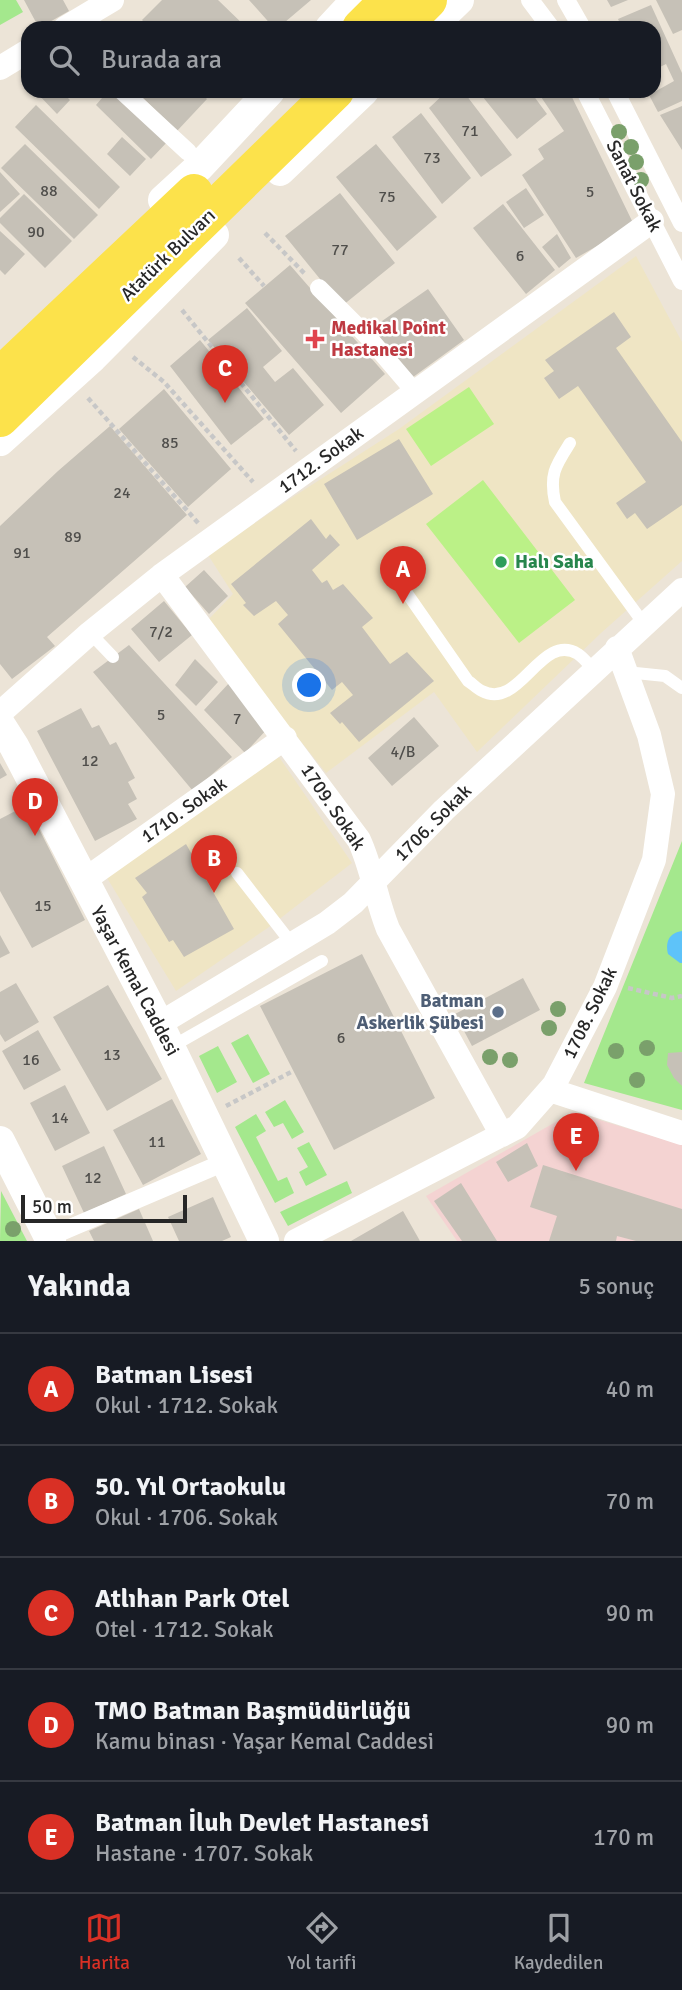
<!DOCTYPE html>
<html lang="tr">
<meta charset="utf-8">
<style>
:root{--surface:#171b24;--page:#20242c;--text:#f1f3f6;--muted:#9ea1a6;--line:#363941;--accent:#d93025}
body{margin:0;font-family:Signika,sans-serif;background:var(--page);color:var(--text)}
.scale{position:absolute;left:21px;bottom:18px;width:166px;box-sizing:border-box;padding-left:7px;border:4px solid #272727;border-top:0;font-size:19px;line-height:24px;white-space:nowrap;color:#272727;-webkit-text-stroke:5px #fff;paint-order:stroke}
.you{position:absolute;left:310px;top:686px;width:24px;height:24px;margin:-18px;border:5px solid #fff;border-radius:50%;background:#1a73e8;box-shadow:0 0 0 10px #1a73e833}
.badge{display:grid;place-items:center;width:46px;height:46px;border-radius:50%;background:var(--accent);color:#fff;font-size:23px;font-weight:700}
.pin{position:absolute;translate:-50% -58px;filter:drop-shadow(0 2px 4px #0008)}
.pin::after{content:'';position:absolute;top:37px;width:24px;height:21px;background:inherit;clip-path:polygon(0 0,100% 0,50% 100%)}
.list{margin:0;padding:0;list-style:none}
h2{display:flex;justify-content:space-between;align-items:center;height:91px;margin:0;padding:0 28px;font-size:30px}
h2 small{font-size:23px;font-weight:400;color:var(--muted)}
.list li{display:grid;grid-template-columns:46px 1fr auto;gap:21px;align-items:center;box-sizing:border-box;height:112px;padding:0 28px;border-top:2px solid var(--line)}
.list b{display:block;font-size:26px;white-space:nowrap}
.list p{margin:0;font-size:23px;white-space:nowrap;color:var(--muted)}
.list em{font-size:23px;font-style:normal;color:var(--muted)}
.icon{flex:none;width:38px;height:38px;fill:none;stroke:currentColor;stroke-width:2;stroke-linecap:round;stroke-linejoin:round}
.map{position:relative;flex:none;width:682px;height:1241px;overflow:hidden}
.search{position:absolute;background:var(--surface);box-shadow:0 2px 5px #0004;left:21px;right:21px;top:21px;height:77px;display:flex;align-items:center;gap:18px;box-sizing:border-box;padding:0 24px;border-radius:21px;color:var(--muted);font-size:26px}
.sheet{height:651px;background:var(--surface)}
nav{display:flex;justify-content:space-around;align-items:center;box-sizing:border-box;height:98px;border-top:2px solid var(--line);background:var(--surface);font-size:19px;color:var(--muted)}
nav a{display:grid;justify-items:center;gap:4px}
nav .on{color:var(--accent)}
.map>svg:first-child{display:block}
.education{fill:#efe5c4}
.medical{fill:#f4d3d2}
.green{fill:#a4e88d}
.pitch{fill:#bbf187}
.water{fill:#5ec3f9}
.building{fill:#c6c1b7}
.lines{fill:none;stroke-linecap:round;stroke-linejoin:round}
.path{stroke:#c7c7c7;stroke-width:4.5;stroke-dasharray:5 3.5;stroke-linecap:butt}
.service{stroke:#fff;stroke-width:12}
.pedestrian{stroke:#fff;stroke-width:18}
.minor{stroke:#fff;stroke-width:24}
.tertiary{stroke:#fff;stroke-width:30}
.primary{stroke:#fce24b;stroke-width:38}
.tree{fill:#7aa06b}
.health-dot{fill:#e0444e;stroke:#fff;stroke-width:2.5}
.leisure-dot{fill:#2e9e5b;stroke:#fff;stroke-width:2.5}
.service-dot{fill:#5c6f8a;stroke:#fff;stroke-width:2.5}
.labels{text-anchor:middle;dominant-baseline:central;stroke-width:5;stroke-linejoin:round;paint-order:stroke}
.number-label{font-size:16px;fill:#4f4e4b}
.street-label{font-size:19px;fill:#272727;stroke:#fff}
.health-label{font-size:19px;font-weight:bold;fill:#be3a42;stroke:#fff;text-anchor:start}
.leisure-label{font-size:19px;font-weight:bold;fill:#27864d;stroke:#fff;text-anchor:start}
.service-label{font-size:19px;font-weight:bold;fill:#4e5e75;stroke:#fff;text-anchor:end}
</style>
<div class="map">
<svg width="682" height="1241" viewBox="0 0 682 1241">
<rect width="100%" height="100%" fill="#ece4d7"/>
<path class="education" d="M636,256L682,342V561L601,633L477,752L434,692L326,773L206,622L233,594L208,555L296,495L399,429Z
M279,757L352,863L269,927L176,991L104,873Z"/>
<path class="medical" d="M573,1112L682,1145V1241H457L426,1196Z"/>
<path class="green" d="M0,0H16L23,12L0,25Z
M682,841V1110L584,1083Z
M248,1034L270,1074L253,1083L231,1043Z
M218,1046L237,1082L217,1093L199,1056Z
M285,1100L304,1132L292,1139L283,1123L274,1127L265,1112Z
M256,1114L266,1131L256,1137L278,1181L287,1177L294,1193L275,1203L235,1127Z
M309,1142L327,1175L306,1186L299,1172L308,1167L297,1148Z
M347,1181L352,1193L288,1226L280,1212Z
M1,1191L27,1241H0Z"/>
<path class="pitch" d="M469,387L494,424L431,466L406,429Z
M483,480L575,600L519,643L426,524Z"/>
<path class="water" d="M682,931V963H680L668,954C665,942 669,933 682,931Z"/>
<path class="building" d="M24,0H63L69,11L39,28Z
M162,0H218L247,28H150L142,20Z
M249,0H311L278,28H274Z
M607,0H628L611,7Z
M656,0H682V30L673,34Z
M651,5L682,73V101L658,112L649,95L674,81L666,64L654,70V48L657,47L654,28H622L618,19Z
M35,91H61L70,100L57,114Z
M108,91H119L170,139L151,159L96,105Z
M136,91H199L207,99L177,131Z
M447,91H463L512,155L481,177L429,108Z
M478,91H530L547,114L517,139Z
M537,91H569L634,225L576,258L522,175L544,159L538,149L564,131Z
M36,105L120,187L99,209L15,127Z
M682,106V150L660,115Z
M421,113L471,178L442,204L392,137Z
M122,137L146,159L130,176L107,154Z
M25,144L98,215L74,239L1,168Z
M376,144L437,217L397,251L336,177Z
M0,172L20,194L0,212Z
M526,188L544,215L524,228L506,202Z
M340,193L395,263L342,306L285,236Z
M24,194L72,241L45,268L0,223V218Z
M503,204L555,270L526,294L473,228Z
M0,231L25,254L5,275L0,270Z
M557,234L571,258L559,268L542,247Z
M290,265L385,374L341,413L245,303Z
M428,289L464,340L409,380L372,328Z
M247,308L282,351L263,367L275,382L293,368L324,405L289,435L208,340Z
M614,312L631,337L616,348L682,442V505L647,529L635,513L627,519L616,503L646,482L578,386L559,399L544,378L554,371L545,360Z
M200,340L264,419L231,445L170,366Z
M164,389L231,469L188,507L119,429Z
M110,426L187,515L47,637L55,646L12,679L0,664V526L58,471Z
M399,439L433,494L357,540L324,484Z
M311,519L326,539L330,534L340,545L312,570L322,583L327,580L333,590L343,584L373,618L362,627L390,664L407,652L434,681L359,742L342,722L340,724L330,713L353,695L342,682L332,690L278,624L288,615L276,601L254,616L243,605L246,603L231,584Z
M204,570L228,596L209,614L185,587Z
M164,601L192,635L159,662L131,629Z
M129,645L232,757L193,791L93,672Z
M195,659L218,682L196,706L175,685Z
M230,682L268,728L245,753L204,710Z
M81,708L92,728L99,725L110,745L116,742L135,778L128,782L137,799L128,804L137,819L95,841L37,731Z
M414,717L439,746L392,786L368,758Z
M0,763L7,775L0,779Z
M27,805L85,920L32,948L0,891V819Z
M186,844L234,929L184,957L173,940L169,942L142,897L147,893L135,878Z
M0,935L10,953L0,958Z
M362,954L435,1098L334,1150L260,1006Z
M523,978L540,1010L472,1046L455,1014Z
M16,983L39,1022L5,1042L0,1034V992Z
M108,985L162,1079L107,1111L53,1017Z
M38,1030L61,1070L24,1090L2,1051Z
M682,1052V1086L674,1078L667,1065L668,1053Z
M65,1085L90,1133L55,1151L30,1103Z
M172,1099L201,1154L143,1185L113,1130Z
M527,1143L538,1166L508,1182L496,1162Z
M104,1146L126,1194L84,1213L62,1166Z
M543,1165L682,1209V1241H636L617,1236L616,1241H549L557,1216L530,1207Z
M461,1183L497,1241H462L434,1201Z
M213,1197L231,1237L222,1241H179L168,1217Z
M139,1209L153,1241H94L89,1231Z
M403,1211L420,1241H351Z"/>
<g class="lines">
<path class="path" d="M265,233L306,275
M239,258L264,286
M182,310L296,451
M133,357L164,382L253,482
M88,398L199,524
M628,988L672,998L682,996
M226,1106L293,1071"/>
<path class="service" d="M570,443C556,465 549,474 555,502L644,624
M388,566L468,681C473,684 477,689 482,691C520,711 541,631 578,654C584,658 589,665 594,670
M90,633L113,657
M626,672L665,676L682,688
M237,873L292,944
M171,1047L322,961"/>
<path class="pedestrian" d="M530,0L551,28
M566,0L582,28
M122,91L188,152
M585,91L682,281
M615,91L682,223
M319,288L368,337L415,392
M49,1237L225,1162"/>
<path class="minor" d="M65,28L112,0
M0,68L28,51
M162,575L359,840C372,868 376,899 388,929L502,1135
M0,713L90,633L162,575L652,221
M83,881L285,738
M159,1024L327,923L353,903L444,810L682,590
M550,1090L682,1133
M296,1241L517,1127L554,1085L605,987L654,860L663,794L649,735L617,648"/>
<path class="tertiary" d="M330,28L356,0
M430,28L459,0
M280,171L364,91
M163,200L199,167L270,91
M0,441L93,357L214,235
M0,724L14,746L159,1024L264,1241
M0,1141L51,1241"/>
<path class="primary" d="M361,28L389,0
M400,28L428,0
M0,376L194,193
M0,418L335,91"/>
</g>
<g class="tree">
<circle cx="619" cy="132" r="8"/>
<circle cx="631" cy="147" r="8"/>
<circle cx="636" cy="162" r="8"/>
<circle cx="641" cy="180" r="8"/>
<circle cx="558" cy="1009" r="8"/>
<circle cx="549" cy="1028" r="8"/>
<circle cx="647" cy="1048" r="8"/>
<circle cx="616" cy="1051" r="8"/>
<circle cx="490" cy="1057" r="8"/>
<circle cx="510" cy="1060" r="8"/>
<circle cx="637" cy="1080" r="8"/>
<circle cx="13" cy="1229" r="8"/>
</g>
<path class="health-dot" d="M311.5 328.5h7v7h7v7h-7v7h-7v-7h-7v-7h7z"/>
<circle class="leisure-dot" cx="501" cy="562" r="7"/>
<circle class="service-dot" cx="498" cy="1012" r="7"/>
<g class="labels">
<g class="number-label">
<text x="470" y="131">71</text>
<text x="432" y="158">73</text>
<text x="49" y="191">88</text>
<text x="590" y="192">5</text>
<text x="387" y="197">75</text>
<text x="36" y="232">90</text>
<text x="340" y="250">77</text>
<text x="520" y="256">6</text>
<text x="170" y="443">85</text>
<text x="122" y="493">24</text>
<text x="73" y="537">89</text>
<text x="22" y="553">91</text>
<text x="161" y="632">7/2</text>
<text x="161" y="715">5</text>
<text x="237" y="719">7</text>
<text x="403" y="752">4/B</text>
<text x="90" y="761">12</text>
<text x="43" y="906">15</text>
<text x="341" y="1038">6</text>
<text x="112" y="1055">13</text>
<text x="31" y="1060">16</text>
<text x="60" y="1118">14</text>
<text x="157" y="1142">11</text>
<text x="93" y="1178">12</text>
</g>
<g class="street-label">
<text transform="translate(634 186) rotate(63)">Sanat Sokak</text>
<text transform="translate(168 255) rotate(-44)">Atatürk Bulvarı</text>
<text transform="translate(321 460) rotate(-36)">1712. Sokak</text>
<text transform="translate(333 807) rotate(56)">1709. Sokak</text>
<text transform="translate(184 810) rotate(-35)">1710. Sokak</text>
<text transform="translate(433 823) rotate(-45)">1706. Sokak</text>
<text transform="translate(135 981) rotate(62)">Yaşar Kemal Caddesi</text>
<text transform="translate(590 1013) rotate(-64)">1708. Sokak</text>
</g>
<g class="health-label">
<text x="331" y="328">Medikal Point<tspan x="331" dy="22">Hastanesi</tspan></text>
</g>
<g class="leisure-label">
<text x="515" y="562">Halı Saha</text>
</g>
<g class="service-label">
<text x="484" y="1001">Batman<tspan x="484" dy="22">Askerlik Şübesi</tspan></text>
</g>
</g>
</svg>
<div class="scale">50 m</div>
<div class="you"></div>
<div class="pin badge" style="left:403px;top:604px">A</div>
<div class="pin badge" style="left:214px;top:893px">B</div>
<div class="pin badge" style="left:225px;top:403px">C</div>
<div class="pin badge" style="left:35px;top:836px">D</div>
<div class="pin badge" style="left:576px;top:1171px">E</div>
<div class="search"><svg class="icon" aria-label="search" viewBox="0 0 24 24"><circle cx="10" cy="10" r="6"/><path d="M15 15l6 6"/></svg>Burada ara</div>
</div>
<section class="sheet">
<h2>Yakında<small>5 sonuç</small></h2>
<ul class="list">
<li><span class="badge">A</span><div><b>Batman Lisesi</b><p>Okul · 1712. Sokak</p></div><em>40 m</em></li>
<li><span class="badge">B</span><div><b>50. Yıl Ortaokulu</b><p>Okul · 1706. Sokak</p></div><em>70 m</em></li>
<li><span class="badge">C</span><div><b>Atlıhan Park Otel</b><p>Otel · 1712. Sokak</p></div><em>90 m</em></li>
<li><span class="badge">D</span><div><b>TMO Batman Başmüdürlüğü</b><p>Kamu binası · Yaşar Kemal Caddesi</p></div><em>90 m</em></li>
<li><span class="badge">E</span><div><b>Batman İluh Devlet Hastanesi</b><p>Hastane · 1707. Sokak</p></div><em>170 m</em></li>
</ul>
</section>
<nav>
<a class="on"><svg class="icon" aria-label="map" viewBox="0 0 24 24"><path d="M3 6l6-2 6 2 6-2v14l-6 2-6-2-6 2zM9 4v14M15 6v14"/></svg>Harita</a>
<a><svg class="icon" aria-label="directions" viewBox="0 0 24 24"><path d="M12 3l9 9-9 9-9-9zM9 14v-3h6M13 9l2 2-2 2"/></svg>Yol tarifi</a>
<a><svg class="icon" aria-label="saved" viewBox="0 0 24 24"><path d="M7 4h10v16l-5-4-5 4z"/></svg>Kaydedilen</a>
</nav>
